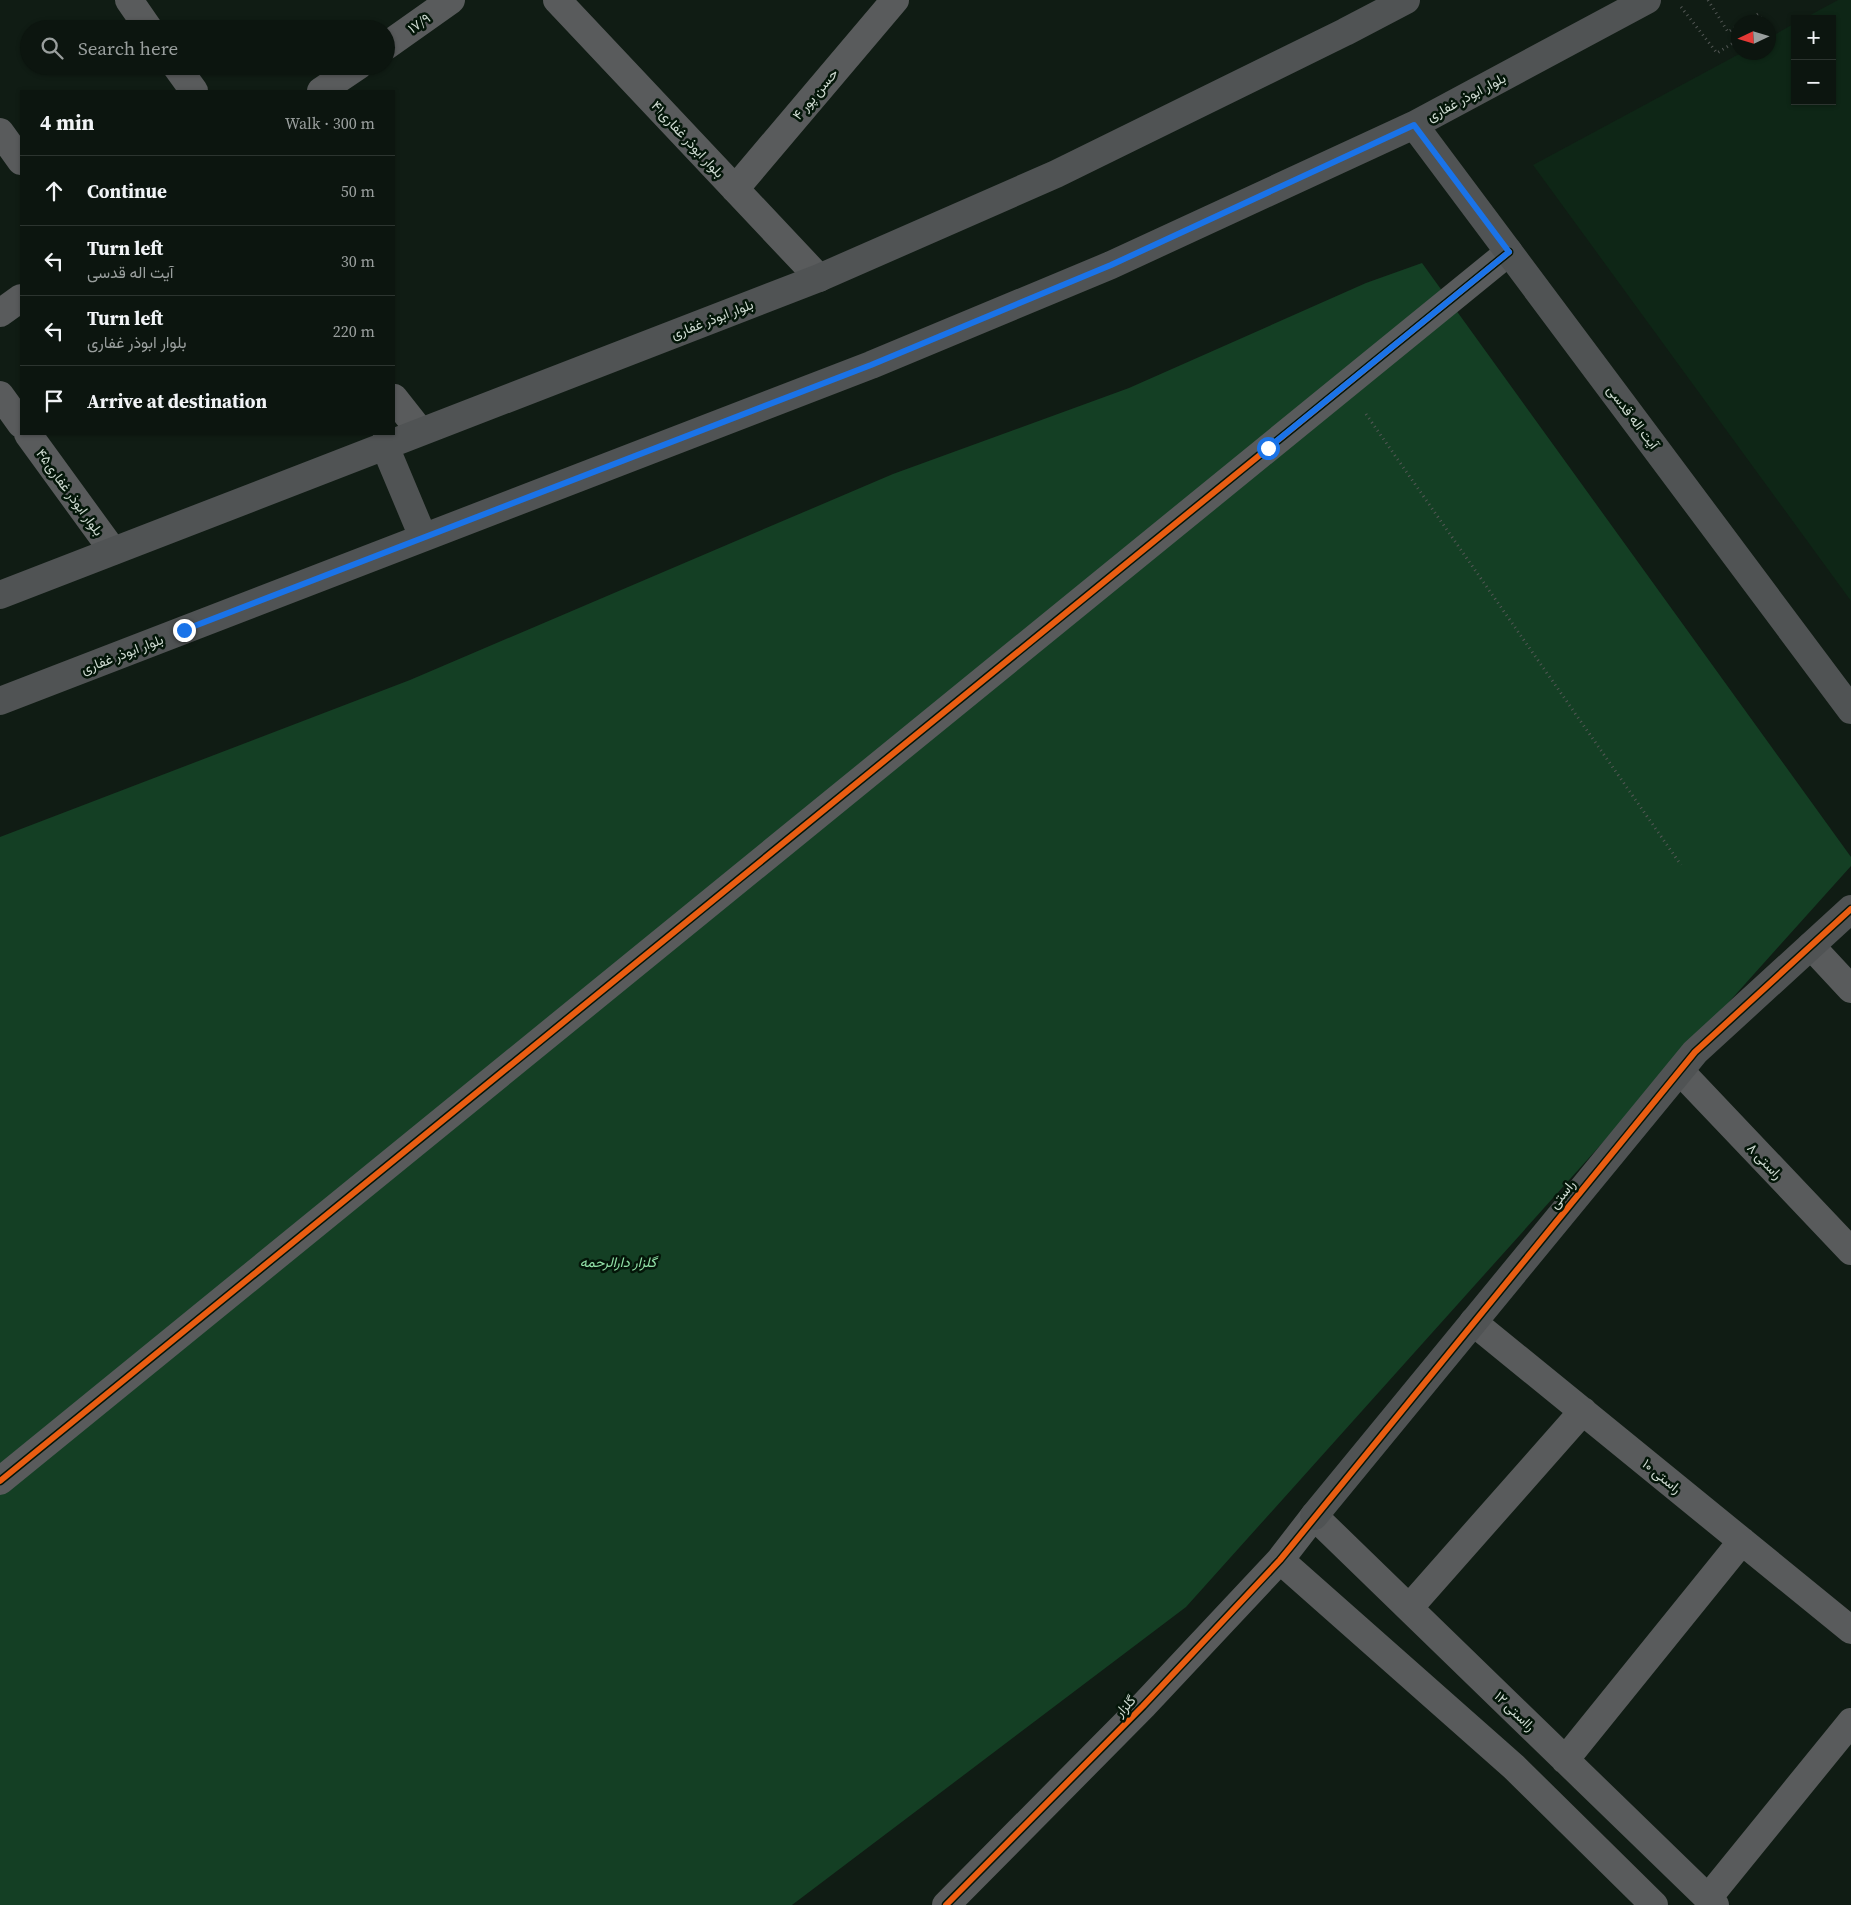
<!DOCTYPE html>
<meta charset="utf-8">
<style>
:root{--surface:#0c150f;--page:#1a221d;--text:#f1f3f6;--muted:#9a9f9e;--line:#2c342f}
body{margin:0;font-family:"Source Serif 4",Vazirmatn,serif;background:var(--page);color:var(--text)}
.controls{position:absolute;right:15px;top:15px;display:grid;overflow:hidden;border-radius:0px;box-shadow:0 1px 4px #0004}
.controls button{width:45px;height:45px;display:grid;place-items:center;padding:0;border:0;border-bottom:1px solid var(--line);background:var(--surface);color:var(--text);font:25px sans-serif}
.compass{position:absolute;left:1731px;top:15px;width:45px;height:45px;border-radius:50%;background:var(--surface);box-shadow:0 1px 4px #0004;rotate:266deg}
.stop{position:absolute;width:15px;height:15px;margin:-11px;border:4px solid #1a73e8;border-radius:50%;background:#fff}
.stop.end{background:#1a73e8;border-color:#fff;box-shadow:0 1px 5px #0008}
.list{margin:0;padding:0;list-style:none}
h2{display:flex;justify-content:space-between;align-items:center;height:65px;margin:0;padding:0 20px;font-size:21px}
h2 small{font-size:16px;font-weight:400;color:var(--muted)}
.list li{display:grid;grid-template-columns:32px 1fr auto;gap:15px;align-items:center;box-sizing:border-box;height:70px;padding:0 20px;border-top:1px solid var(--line)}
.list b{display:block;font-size:19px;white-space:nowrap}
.list p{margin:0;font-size:16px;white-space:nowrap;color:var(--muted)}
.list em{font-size:16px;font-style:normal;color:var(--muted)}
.icon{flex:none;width:28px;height:28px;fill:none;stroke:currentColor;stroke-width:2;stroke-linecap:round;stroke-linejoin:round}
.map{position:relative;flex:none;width:1851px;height:1905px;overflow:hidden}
.search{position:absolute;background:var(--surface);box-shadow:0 1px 4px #0004;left:20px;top:20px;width:375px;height:55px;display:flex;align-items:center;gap:12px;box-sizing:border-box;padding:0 18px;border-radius:28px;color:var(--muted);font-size:19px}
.panel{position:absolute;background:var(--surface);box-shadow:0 1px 4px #0004;left:20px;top:90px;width:375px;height:345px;border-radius:0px}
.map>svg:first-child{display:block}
.built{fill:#0e2616}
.green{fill:#143f24}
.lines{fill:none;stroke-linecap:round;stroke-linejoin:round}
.path{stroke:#535755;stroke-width:3;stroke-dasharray:1 4;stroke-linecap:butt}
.street{stroke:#595b5c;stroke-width:28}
.secondary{stroke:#505354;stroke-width:28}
.cycleway-casing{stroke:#041609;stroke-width:9}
.cycleway{stroke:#e95d12;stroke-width:6}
.route{stroke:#1a73e8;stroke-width:6}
.labels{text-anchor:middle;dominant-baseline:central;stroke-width:5;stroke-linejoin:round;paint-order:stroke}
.street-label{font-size:14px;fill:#cedad1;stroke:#041609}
.park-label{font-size:14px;font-style:italic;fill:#92e2a8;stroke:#041609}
</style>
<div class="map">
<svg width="1851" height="1905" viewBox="0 0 1851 1905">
<rect width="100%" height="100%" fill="#101c14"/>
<path class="built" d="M1838,0H1851V601L1533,165L1741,53L1768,52L1769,38L1795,23V101H1832V19H1803Z"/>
<path class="green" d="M1422,263L1851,857V866L1186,1607L792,1905H0V837L410,680L893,474L1129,388L1366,283Z"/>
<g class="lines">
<path class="path" d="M1708,0L1728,32L1738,26
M1681,7L1717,53L1738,40
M1744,22L1758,14L1763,22
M1366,414L1681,865"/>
<path class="street" d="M129,0L149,29
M557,0L819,278
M386,46L451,0
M176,66L194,91
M321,91L358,66
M0,132L21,161
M735,189L895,0
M0,313L21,298
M0,395L21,424
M394,398L420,431
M28,434L113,551
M1811,946L1851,989
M1680,1071L1851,1251
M1473,1322L1851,1630
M0,1481L1509,252
M1280,1560L1514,1767L1654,1905
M1409,1608L1583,1411
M1565,1760L1742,1541
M1708,1898L1851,1722
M946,1905L1143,1706L1280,1560L1314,1516L1715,1905"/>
<path class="secondary" d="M1414,125L1851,710
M384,444L423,537
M0,595L819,278L1056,174L1345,32L1406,0
M0,701L871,365L1111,265L1414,125L1647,0
M1314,1516L1695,1052L1851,909"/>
<g class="cycleway-casing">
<path id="cycleway" d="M0,1481L1509,252
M946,1905L1143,1706L1280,1560L1695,1052L1851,909"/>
</g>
<use href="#cycleway" class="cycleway"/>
</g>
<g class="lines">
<path class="route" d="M184,630L871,365L1111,265L1414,125L1509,252L1268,448"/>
</g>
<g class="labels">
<g class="street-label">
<text transform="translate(419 23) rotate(-35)">۱۷/۹</text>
<text transform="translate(815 94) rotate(-50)">۴ حسن پور</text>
<text transform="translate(1466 97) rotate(-28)">بلوار ابوذر غفاری</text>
<text transform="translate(688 139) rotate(47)">بلوار ابوذر غفاری۴۱</text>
<text transform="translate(712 319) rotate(-21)">بلوار ابوذر غفاری</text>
<text transform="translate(1633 417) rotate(53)">آیت اله قدسی</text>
<text transform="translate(70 492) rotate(54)">بلوار ابوذر غفاری۴۵</text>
<text transform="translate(122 654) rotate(-21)">بلوار ابوذر غفاری</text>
<text transform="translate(1765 1161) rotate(46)">راستی ۸</text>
<text transform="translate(1562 1194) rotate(-51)">راستی</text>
<text transform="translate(1662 1476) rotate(39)">راستی ۱۰</text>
<text transform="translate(1125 1706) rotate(-46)">گلزار</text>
<text transform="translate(1515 1711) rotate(44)">۱۲ رااستی</text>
</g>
<g class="park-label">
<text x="618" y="1262">گلزار دارالرحمه</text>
</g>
</g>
</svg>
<div class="controls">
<button>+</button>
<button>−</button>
</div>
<svg class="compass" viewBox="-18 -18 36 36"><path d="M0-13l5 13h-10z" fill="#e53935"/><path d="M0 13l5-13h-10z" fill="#9a9f9e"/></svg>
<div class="stop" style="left:1268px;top:448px"></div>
<div class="stop end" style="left:184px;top:630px"></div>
<div class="search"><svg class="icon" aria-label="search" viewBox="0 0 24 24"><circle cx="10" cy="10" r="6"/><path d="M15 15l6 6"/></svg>Search here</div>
<section class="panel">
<h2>4 min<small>Walk · 300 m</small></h2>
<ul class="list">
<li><svg class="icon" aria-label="ahead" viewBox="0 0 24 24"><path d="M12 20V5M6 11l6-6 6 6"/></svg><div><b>Continue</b></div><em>50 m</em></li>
<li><svg class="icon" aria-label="left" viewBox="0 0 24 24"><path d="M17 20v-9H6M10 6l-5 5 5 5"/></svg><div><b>Turn left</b><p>آیت اله قدسی</p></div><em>30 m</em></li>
<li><svg class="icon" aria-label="left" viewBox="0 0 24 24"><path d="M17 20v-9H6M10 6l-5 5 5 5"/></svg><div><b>Turn left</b><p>بلوار ابوذر غفاری</p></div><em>220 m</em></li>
<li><svg class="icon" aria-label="arrive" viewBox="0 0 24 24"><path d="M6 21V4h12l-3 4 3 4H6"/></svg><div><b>Arrive at destination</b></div></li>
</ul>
</section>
</div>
